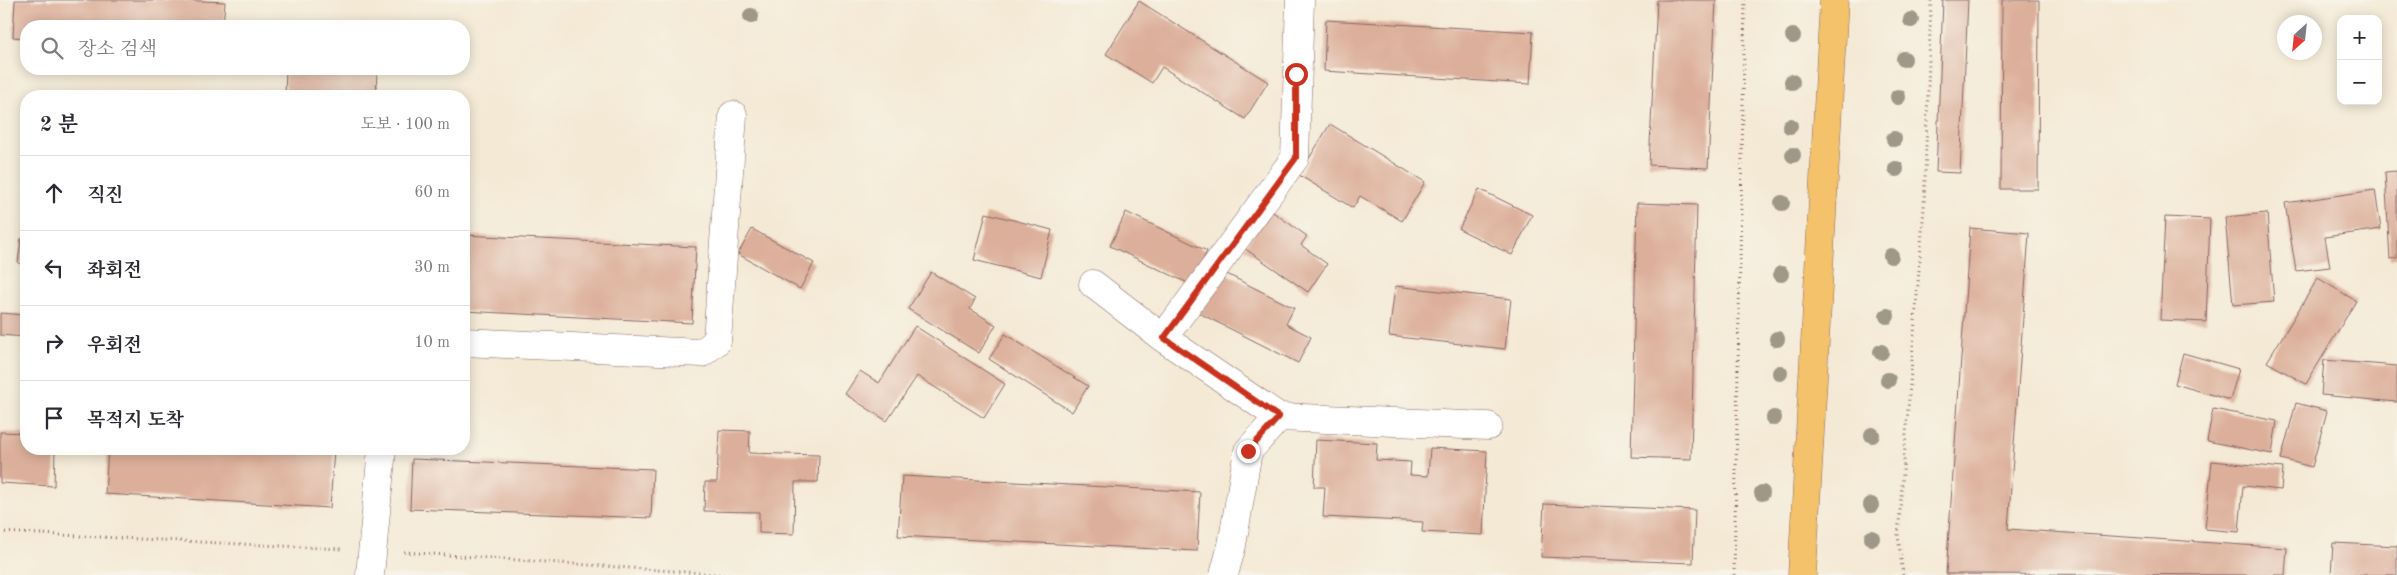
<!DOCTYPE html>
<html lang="ko">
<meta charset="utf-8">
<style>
:root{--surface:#fff;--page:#f2f2f3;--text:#2b2b33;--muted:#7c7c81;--line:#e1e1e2}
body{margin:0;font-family:"Old Standard TT","Noto Serif KR",serif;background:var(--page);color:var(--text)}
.controls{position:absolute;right:15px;top:15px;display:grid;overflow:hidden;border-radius:10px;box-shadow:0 2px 12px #0003}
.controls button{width:45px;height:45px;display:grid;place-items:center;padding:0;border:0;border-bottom:1px solid var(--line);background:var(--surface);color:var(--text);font:25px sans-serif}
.compass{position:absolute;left:2277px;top:15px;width:45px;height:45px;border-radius:50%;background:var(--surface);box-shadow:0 2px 12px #0003;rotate:207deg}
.stop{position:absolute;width:15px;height:15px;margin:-11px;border:4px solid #c8321e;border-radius:50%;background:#fff}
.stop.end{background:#c8321e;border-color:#fff;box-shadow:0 1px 5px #0008}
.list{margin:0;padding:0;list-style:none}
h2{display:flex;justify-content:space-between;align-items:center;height:65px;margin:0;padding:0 20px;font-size:21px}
h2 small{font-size:16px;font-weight:400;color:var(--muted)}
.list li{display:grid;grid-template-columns:32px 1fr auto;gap:15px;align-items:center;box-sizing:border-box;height:75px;padding:0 20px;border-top:1px solid var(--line)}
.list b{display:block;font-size:19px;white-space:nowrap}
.list em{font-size:16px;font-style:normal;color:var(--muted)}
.icon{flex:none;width:28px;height:28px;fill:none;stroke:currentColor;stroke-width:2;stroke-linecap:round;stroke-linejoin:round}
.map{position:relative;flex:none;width:2397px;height:575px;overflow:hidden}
.search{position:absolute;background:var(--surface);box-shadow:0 2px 12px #0003;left:20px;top:20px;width:450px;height:55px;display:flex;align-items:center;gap:12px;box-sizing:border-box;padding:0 18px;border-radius:20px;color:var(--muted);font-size:19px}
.panel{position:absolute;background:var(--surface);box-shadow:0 2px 12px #0003;left:20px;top:90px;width:450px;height:365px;border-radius:20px}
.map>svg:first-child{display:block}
.building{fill:#dcaf9a}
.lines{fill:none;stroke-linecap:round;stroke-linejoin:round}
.street-casing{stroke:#866666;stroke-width:29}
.primary-casing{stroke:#866666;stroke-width:29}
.path{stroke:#866666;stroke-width:3;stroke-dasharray:1 4;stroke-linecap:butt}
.street{stroke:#fff;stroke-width:28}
.primary{stroke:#f3c26a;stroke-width:28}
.tree{fill:#9f9788}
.route{stroke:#c8321e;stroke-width:6}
</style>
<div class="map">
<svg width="2397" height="575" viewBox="0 0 2397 575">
<rect width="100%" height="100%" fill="#f7f3e8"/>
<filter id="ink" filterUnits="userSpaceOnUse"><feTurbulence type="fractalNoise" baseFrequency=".02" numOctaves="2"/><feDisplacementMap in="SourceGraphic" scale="10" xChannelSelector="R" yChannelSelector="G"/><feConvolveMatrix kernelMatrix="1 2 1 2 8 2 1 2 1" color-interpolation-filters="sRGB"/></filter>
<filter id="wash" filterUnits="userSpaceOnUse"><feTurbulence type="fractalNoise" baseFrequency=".0096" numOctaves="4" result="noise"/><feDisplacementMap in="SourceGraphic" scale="20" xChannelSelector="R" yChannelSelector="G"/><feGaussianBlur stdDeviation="1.12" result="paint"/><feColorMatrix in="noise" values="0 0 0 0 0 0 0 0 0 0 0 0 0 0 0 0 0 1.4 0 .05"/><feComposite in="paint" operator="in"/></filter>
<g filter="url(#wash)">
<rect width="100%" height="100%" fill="#f4e9d4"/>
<g id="blocks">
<path class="building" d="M15,0H178L225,2L223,26H26V38L13,37Z
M1657,0H1716L1708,168L1649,165Z
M1943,0H1968L1960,173L1936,172Z
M2002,0H2039L2038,189H2001Z
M1139,1L1268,82L1245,119L1162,67L1152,83L1106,54Z
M1326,20L1533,32L1530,84L1324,71Z
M286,69H377L376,96H285Z
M1330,124L1425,182L1402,221L1360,196L1353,208L1299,175Z
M2397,171V258L2390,259L2385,172Z
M1479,189L1532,215L1512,255L1459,229Z
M2375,190L2381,229L2325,237L2330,267L2296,271L2285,203Z
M1637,203L1697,205L1691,459L1631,457Z
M1270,210L1307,236L1301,245L1327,264L1308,292L1244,248Z
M1126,212L1207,251L1192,285L1110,246Z
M986,213L1052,230L1041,277L974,260Z
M2267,213L2274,302L2233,305L2225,217Z
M2165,217L2210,219L2206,322L2160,320Z
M1970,228L2029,233L2008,529L2287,548L2285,575L1946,574Z
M752,229L814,263L800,289L738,254Z
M464,235L696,247L692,323L464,311Z
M21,239H26V264L18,263Z
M1221,271L1294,308L1286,324L1311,337L1298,363L1199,313Z
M931,272L975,299L970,309L996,325L979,353L908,309Z
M2318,278L2356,301L2306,384L2267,362Z
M1395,286L1511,299L1505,349L1389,336Z
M0,313L26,315V337L0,335Z
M915,326L1005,384L984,418L917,376L887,421L845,394L860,371L879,383Z
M1005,334L1088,386L1072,412L989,359Z
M2183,353L2239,369L2230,400L2175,384Z
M2324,360L2397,366V402L2321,395Z
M2296,403L2327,411L2312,467L2281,459Z
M2213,409L2277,421L2272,454L2207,441Z
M719,430L750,431L749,453L819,455L818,482H795L794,534L759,533V512L704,511L705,482H717Z
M0,432L26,433V449H55L54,486L0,483Z
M1316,440L1377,443L1376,460L1411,462L1410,475L1428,476L1430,448L1487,451L1483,535L1422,532L1423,522L1323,517L1325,487H1314Z
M108,449H334L330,508L105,494Z
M412,459L653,469L651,518L410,509Z
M2212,461L2283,468L2281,490L2243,486L2239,532L2205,529Z
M902,476L1200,492L1197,551L898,536Z
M1544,504L1695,510L1693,563L1541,557Z
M2333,543L2397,546V575H2331Z"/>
</g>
</g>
<g filter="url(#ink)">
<use href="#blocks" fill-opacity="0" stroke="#866666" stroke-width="1"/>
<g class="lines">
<g class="street-casing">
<path id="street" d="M1093,284L1163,338L1279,417
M1163,338L1295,158L1300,0
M464,342L702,353L717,341L733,115
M370,575L382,449
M1224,575L1232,545L1248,451L1279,417L1488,426"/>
</g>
<g class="primary-casing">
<path id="primary" d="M1802,575L1834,0"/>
</g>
<path class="path" d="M0,532L343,549
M404,552L730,575
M1734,575L1745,0
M1903,575L1898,536L1924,207L1931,0"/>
<use href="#street" class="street"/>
<use href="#primary" class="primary"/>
</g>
<g class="tree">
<circle cx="751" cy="16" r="8"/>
<circle cx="1911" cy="20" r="8"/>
<circle cx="1793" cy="36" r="8"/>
<circle cx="1904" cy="59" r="8"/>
<circle cx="1792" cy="82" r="8"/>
<circle cx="1898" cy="97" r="8"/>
<circle cx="1790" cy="126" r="8"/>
<circle cx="1894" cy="139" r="8"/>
<circle cx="1793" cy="155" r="8"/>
<circle cx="1896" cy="169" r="8"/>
<circle cx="1782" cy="203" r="8"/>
<circle cx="1891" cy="256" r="8"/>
<circle cx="1781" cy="274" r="8"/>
<circle cx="1887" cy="316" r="8"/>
<circle cx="1777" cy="339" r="8"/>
<circle cx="1881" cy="352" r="8"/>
<circle cx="1780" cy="373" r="8"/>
<circle cx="1888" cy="380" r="8"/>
<circle cx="1774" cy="418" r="8"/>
<circle cx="1872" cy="435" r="8"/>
<circle cx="1762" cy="493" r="8"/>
<circle cx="1871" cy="505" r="8"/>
<circle cx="1872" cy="538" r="8"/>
</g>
</g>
<g class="lines" filter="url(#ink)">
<path class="route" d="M1248,451L1279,417L1164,338L1296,158V74"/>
</g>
</svg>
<div class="controls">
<button>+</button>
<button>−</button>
</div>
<svg class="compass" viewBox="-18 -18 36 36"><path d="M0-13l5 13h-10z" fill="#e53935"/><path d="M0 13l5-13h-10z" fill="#7c7c81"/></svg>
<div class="stop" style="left:1296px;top:74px"></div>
<div class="stop end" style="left:1248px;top:451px"></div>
<div class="search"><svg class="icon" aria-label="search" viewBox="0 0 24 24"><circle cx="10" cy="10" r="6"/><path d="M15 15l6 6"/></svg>장소 검색</div>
<section class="panel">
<h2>2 분<small>도보 · 100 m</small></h2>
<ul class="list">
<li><svg class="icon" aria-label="ahead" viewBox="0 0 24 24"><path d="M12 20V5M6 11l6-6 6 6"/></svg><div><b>직진</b></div><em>60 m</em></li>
<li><svg class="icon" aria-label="left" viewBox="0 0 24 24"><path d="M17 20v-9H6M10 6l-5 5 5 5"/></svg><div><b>좌회전</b></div><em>30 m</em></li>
<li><svg class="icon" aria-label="right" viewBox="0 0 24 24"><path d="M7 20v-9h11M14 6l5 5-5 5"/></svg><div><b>우회전</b></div><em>10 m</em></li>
<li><svg class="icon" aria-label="arrive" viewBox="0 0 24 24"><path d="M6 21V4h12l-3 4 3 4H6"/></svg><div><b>목적지 도착</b></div></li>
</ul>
</section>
</div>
